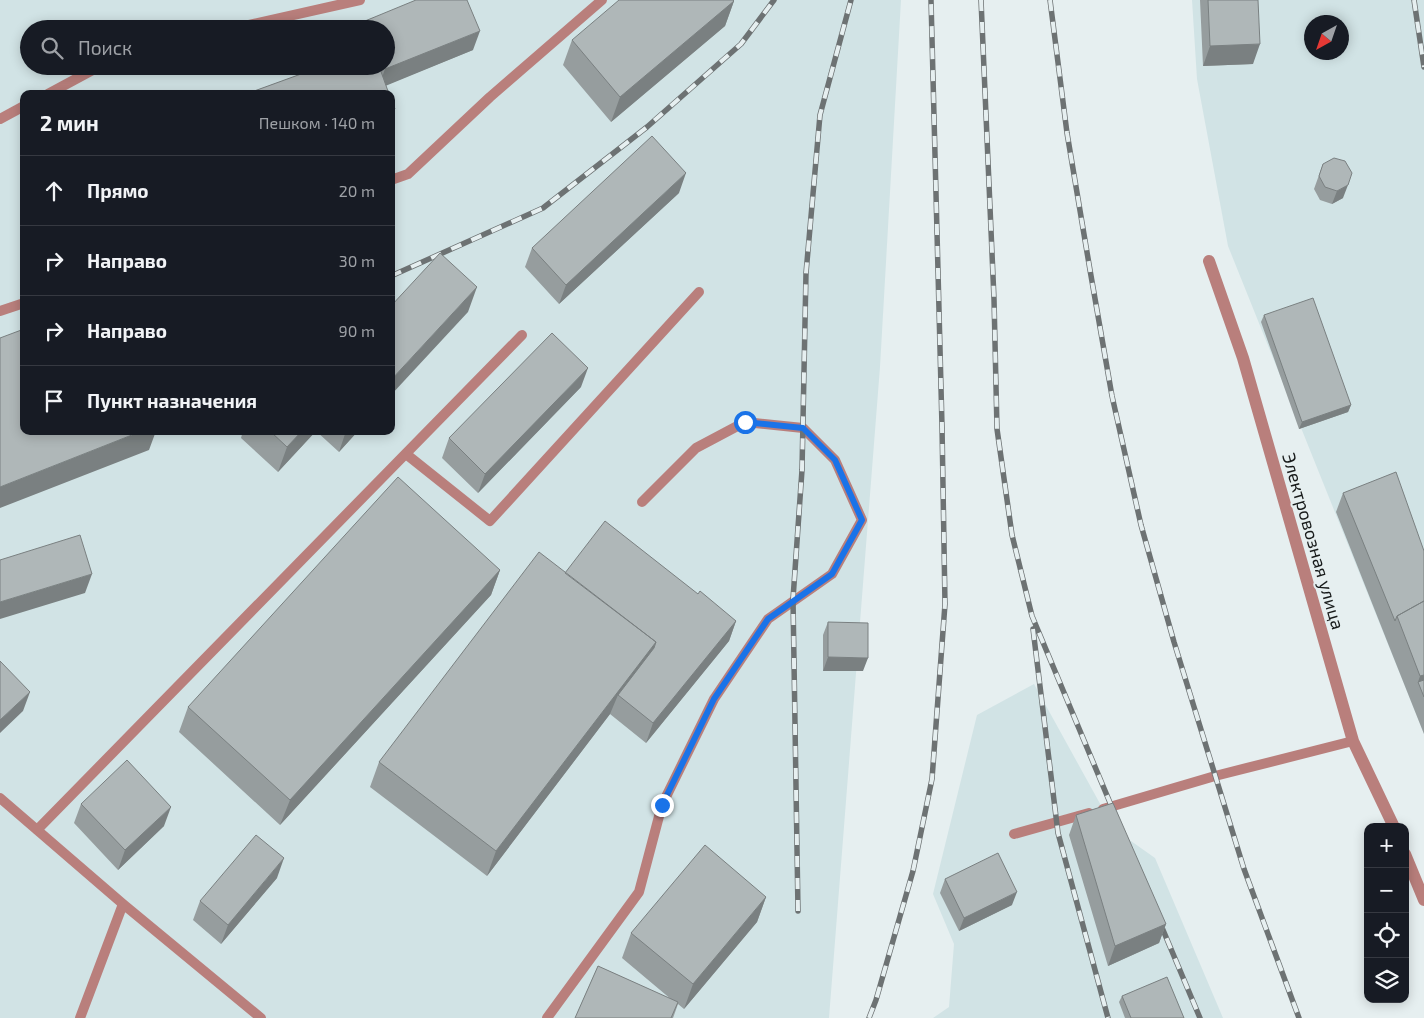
<!DOCTYPE html>
<html lang="ru">
<meta charset="utf-8">
<style>
:root{--surface:#171b24;--page:#20242c;--text:#f1f3f6;--muted:#9ea1a6;--line:#363941}
body{margin:0;font-family:"Exo 2",sans-serif;background:var(--page);color:var(--text)}
.controls{position:absolute;right:15px;bottom:15px;display:grid;overflow:hidden;border-radius:10px;box-shadow:0 2px 12px #0003}
.controls button{width:45px;height:45px;display:grid;place-items:center;padding:0;border:0;border-bottom:1px solid var(--line);background:var(--surface);color:var(--text);font:25px sans-serif}
.compass{position:absolute;left:1304px;top:15px;width:45px;height:45px;border-radius:50%;background:var(--surface);box-shadow:0 2px 12px #0003;rotate:220deg}
.stop{position:absolute;width:15px;height:15px;margin:-11px;border:4px solid #1a73e8;border-radius:50%;background:#fff}
.stop.end{background:#1a73e8;border-color:#fff;box-shadow:0 1px 5px #0008}
.list{margin:0;padding:0;list-style:none}
h2{display:flex;justify-content:space-between;align-items:center;height:65px;margin:0;padding:0 20px;font-size:21px}
h2 small{font-size:16px;font-weight:400;color:var(--muted)}
.list li{display:grid;grid-template-columns:32px 1fr auto;gap:15px;align-items:center;box-sizing:border-box;height:70px;padding:0 20px;border-top:1px solid var(--line)}
.list b{display:block;font-size:19px;white-space:nowrap}
.list em{font-size:16px;font-style:normal;color:var(--muted)}
.icon{flex:none;width:28px;height:28px;fill:none;stroke:currentColor;stroke-width:2;stroke-linecap:round;stroke-linejoin:round}
.map{position:relative;flex:none;width:1424px;height:1018px;overflow:hidden}
.search{position:absolute;background:var(--surface);box-shadow:0 2px 12px #0003;left:20px;top:20px;width:375px;height:55px;display:flex;align-items:center;gap:12px;box-sizing:border-box;padding:0 18px;border-radius:28px;color:var(--muted);font-size:19px}
.panel{position:absolute;background:var(--surface);box-shadow:0 2px 12px #0003;left:20px;top:90px;width:375px;height:345px;border-radius:10px}
.map>svg:first-child{display:block}
.built{fill:#d1e3e5;fill-rule:evenodd}
.lines{fill:none;stroke-linecap:round;stroke-linejoin:round}
.service{stroke:#b97f7c;stroke-width:10}
.minor{stroke:#b97f7c;stroke-width:12}
.rail-casing{stroke:#6d7273;stroke-width:5.5}
.rail{stroke:#e6eff0;stroke-width:4;stroke-dasharray:11;stroke-linecap:butt}
.wall{fill:#969d9e}
.shaded-wall{fill:#7a8081}
.building{fill:#afb7b8;stroke:#7a8081}
.route{stroke:#1a73e8;stroke-width:6}
.labels{text-anchor:middle;dominant-baseline:central;stroke-width:4;stroke-linejoin:round;paint-order:stroke}
.street-label{font-size:18px;fill:#171a1a;stroke:#e6eff0}
</style>
<div class="map">
<svg width="1424" height="1018" viewBox="0 0 1424 1018">
<rect width="100%" height="100%" fill="#e6eff0"/>
<path class="built" d="M0,0H901L880,367L829,1018H0ZM29,29H386V66H29ZM24,94H391V431H24Z
M1192,0H1424V734L1228,246L1197,79ZM1312,22H1342V52H1312Z
M1034,684L1114,829L1155,858L1223,1018H933L949,1007L954,944L933,894L977,715Z"/>
<g class="lines">
<path class="service" d="M231,29L360,0
M48,94L100,66
M0,119L24,106
M391,180L408,174L490,97L602,0
M0,311L24,303
M406,454L490,521L699,292
M0,798L123,904L261,1018
M1103,809L1215,776L1353,741
M37,830L522,335
M1014,834L1089,813
M80,1018L123,904
M547,1018L639,892L662,805L714,699L768,619L832,574L862,520L835,460L803,428L745,422L696,448L642,502"/>
<path class="minor" d="M1209,261L1243,358L1353,741L1394,827
M1405,854L1424,900"/>
<g class="rail-casing">
<path id="rail" d="M981,0L994,299L997,429L1012,535L1032,616L1116,817
M1050,0L1067,133L1090,270L1112,396L1141,525L1174,642L1244,869L1299,1018
M1414,0L1424,67
M391,276L543,208L647,127L741,44L774,0
M1033,629L1058,833L1108,1018
M798,911L793,599L802,470L806,273L820,115L851,0
M1158,918L1200,1018
M869,1018L876,1000L913,871L932,779L945,604L942,426L931,0"/>
</g>
<use href="#rail" class="rail"/>
</g>
<path class="wall" d="M1200,0H1258L1253,64L1203,66Z
M734,1L725,26L611,122L563,65L572,40Z
M365,21L473,50L386,85L323,66H386V29H362Z
M1323,164L1343,198L1332,204L1320,200L1314,189Z
M679,193L559,304L525,267L532,248Z
M1264,315L1351,405L1348,412L1299,429L1261,322Z
M581,387L478,493L442,458L449,438Z
M243,431H316L278,472L241,438Z
M316,431H358L339,452Z
M1343,493L1424,551V734L1387,641L1336,512Z
M500,570L491,595L280,825L179,732L188,707Z
M565,573L698,594L736,621L729,641L646,743L610,714L487,876L370,787L379,762Z
M828,622L863,671H823V635Z
M81,804L164,826L118,870L74,823Z
M1076,815L1166,924L1159,943L1108,966L1069,835Z
M277,878L221,944L193,920L200,901Z
M945,879L1012,905L959,931L940,893Z
M766,897L757,922L684,1009L678,1004L673,1018H575L598,966L672,1000L622,958L631,933Z
M1122,996L1184,1018H1125L1119,1002Z"/>
<path class="shaded-wall" d="M734,1L725,26L611,122L620,97Z
M480,31L473,50L378,89L385,69Z
M1260,44L1253,64L1203,66L1210,46Z
M395,109L391,118V110Z
M686,173L679,193L559,304L566,285Z
M1348,185L1343,198L1332,204L1337,191Z
M477,287L468,312L391,395V380Z
M588,368L581,387L478,493L485,474Z
M1351,405L1348,412L1299,429L1302,422Z
M142,431H156L149,450L0,508V487Z
M302,431H316L278,472L287,447Z
M346,431H358L339,452Z
M500,570L491,595L280,825L290,800Z
M92,574L85,593L0,619V602Z
M736,621L729,641L646,743L653,723Z
M656,642L647,667L618,695L610,714L487,876L496,851Z
M828,657L868,658L863,671H823Z
M1424,675V696L1418,682L1420,676Z
M30,692L23,711L0,733V720Z
M171,807L164,826L118,870L125,850Z
M284,858L277,878L221,944L228,925Z
M1017,892L1012,905L959,931L964,918Z
M766,897L757,922L684,1009L693,984Z
M1166,924L1159,943L1108,966L1115,946Z"/>
<path class="building" d="M416,0H467L480,31L385,69L384,66H386V29H368L365,21Z
M619,0H733L734,1L620,97L572,40Z
M1208,0H1258L1260,44L1210,46Z
M323,66H379L389,94H246Z
M391,99L395,109L391,110Z
M652,136L686,173L566,285L532,248Z
M1334,158L1345,161L1352,173L1348,185L1337,191L1325,187L1319,176L1323,164Z
M440,253L477,287L391,380V306Z
M1313,298L1351,405L1302,422L1264,315Z
M24,329V431H142L0,487V338Z
M552,333L588,368L485,474L449,438Z
M270,431H302L287,447Z
M1396,472L1424,551V601L1397,616L1395,621L1343,493Z
M398,477L500,570L290,800L188,707Z
M605,521L698,594L700,591L736,621L653,723L618,695L654,648L656,642L565,573Z
M80,535L92,574L0,602V560Z
M539,552L656,642L496,851L379,762Z
M1424,601V675L1420,676L1397,616Z
M828,622L868,623V658L828,657Z
M0,661L30,692L0,720Z
M1424,680V697L1418,682Z
M127,760L171,807L125,850L81,804Z
M1113,803L1166,924L1115,946L1076,815Z
M256,835L284,858L228,925L200,901Z
M705,845L766,897L693,984L631,933Z
M998,853L1017,892L964,918L945,879Z
M598,966L678,1002L671,1018H575Z
M1167,977L1184,1018H1131L1122,996Z"/>
<g class="lines">
<path class="route" d="M662,805L714,699L768,619L832,574L862,520L835,460L803,428L745,422"/>
</g>
<g class="labels">
<g class="street-label">
<text transform="translate(1314 541) rotate(74)">Электровозная улица</text>
</g>
</g>
</svg>
<div class="controls">
<button>+</button>
<button>−</button>
<button><svg class="icon" aria-label="locate" viewBox="0 0 24 24"><circle cx="12" cy="12" r="6"/><path d="M12 2v4M12 18v4M2 12h4M18 12h4"/></svg></button>
<button><svg class="icon" aria-label="layers" viewBox="0 0 24 24"><path d="M12 4l9 5-9 5-9-5zM3 14l9 5 9-5"/></svg></button>
</div>
<svg class="compass" viewBox="-18 -18 36 36"><path d="M0-13l5 13h-10z" fill="#e53935"/><path d="M0 13l5-13h-10z" fill="#9ea1a6"/></svg>
<div class="stop" style="left:745px;top:422px"></div>
<div class="stop end" style="left:662px;top:805px"></div>
<div class="search"><svg class="icon" aria-label="search" viewBox="0 0 24 24"><circle cx="10" cy="10" r="6"/><path d="M15 15l6 6"/></svg>Поиск</div>
<section class="panel">
<h2>2 мин<small>Пешком · 140 m</small></h2>
<ul class="list">
<li><svg class="icon" aria-label="ahead" viewBox="0 0 24 24"><path d="M12 20V5M6 11l6-6 6 6"/></svg><div><b>Прямо</b></div><em>20 m</em></li>
<li><svg class="icon" aria-label="right" viewBox="0 0 24 24"><path d="M7 20v-9h11M14 6l5 5-5 5"/></svg><div><b>Направо</b></div><em>30 m</em></li>
<li><svg class="icon" aria-label="right" viewBox="0 0 24 24"><path d="M7 20v-9h11M14 6l5 5-5 5"/></svg><div><b>Направо</b></div><em>90 m</em></li>
<li><svg class="icon" aria-label="arrive" viewBox="0 0 24 24"><path d="M6 21V4h12l-3 4 3 4H6"/></svg><div><b>Пункт назначения</b></div></li>
</ul>
</section>
</div>
